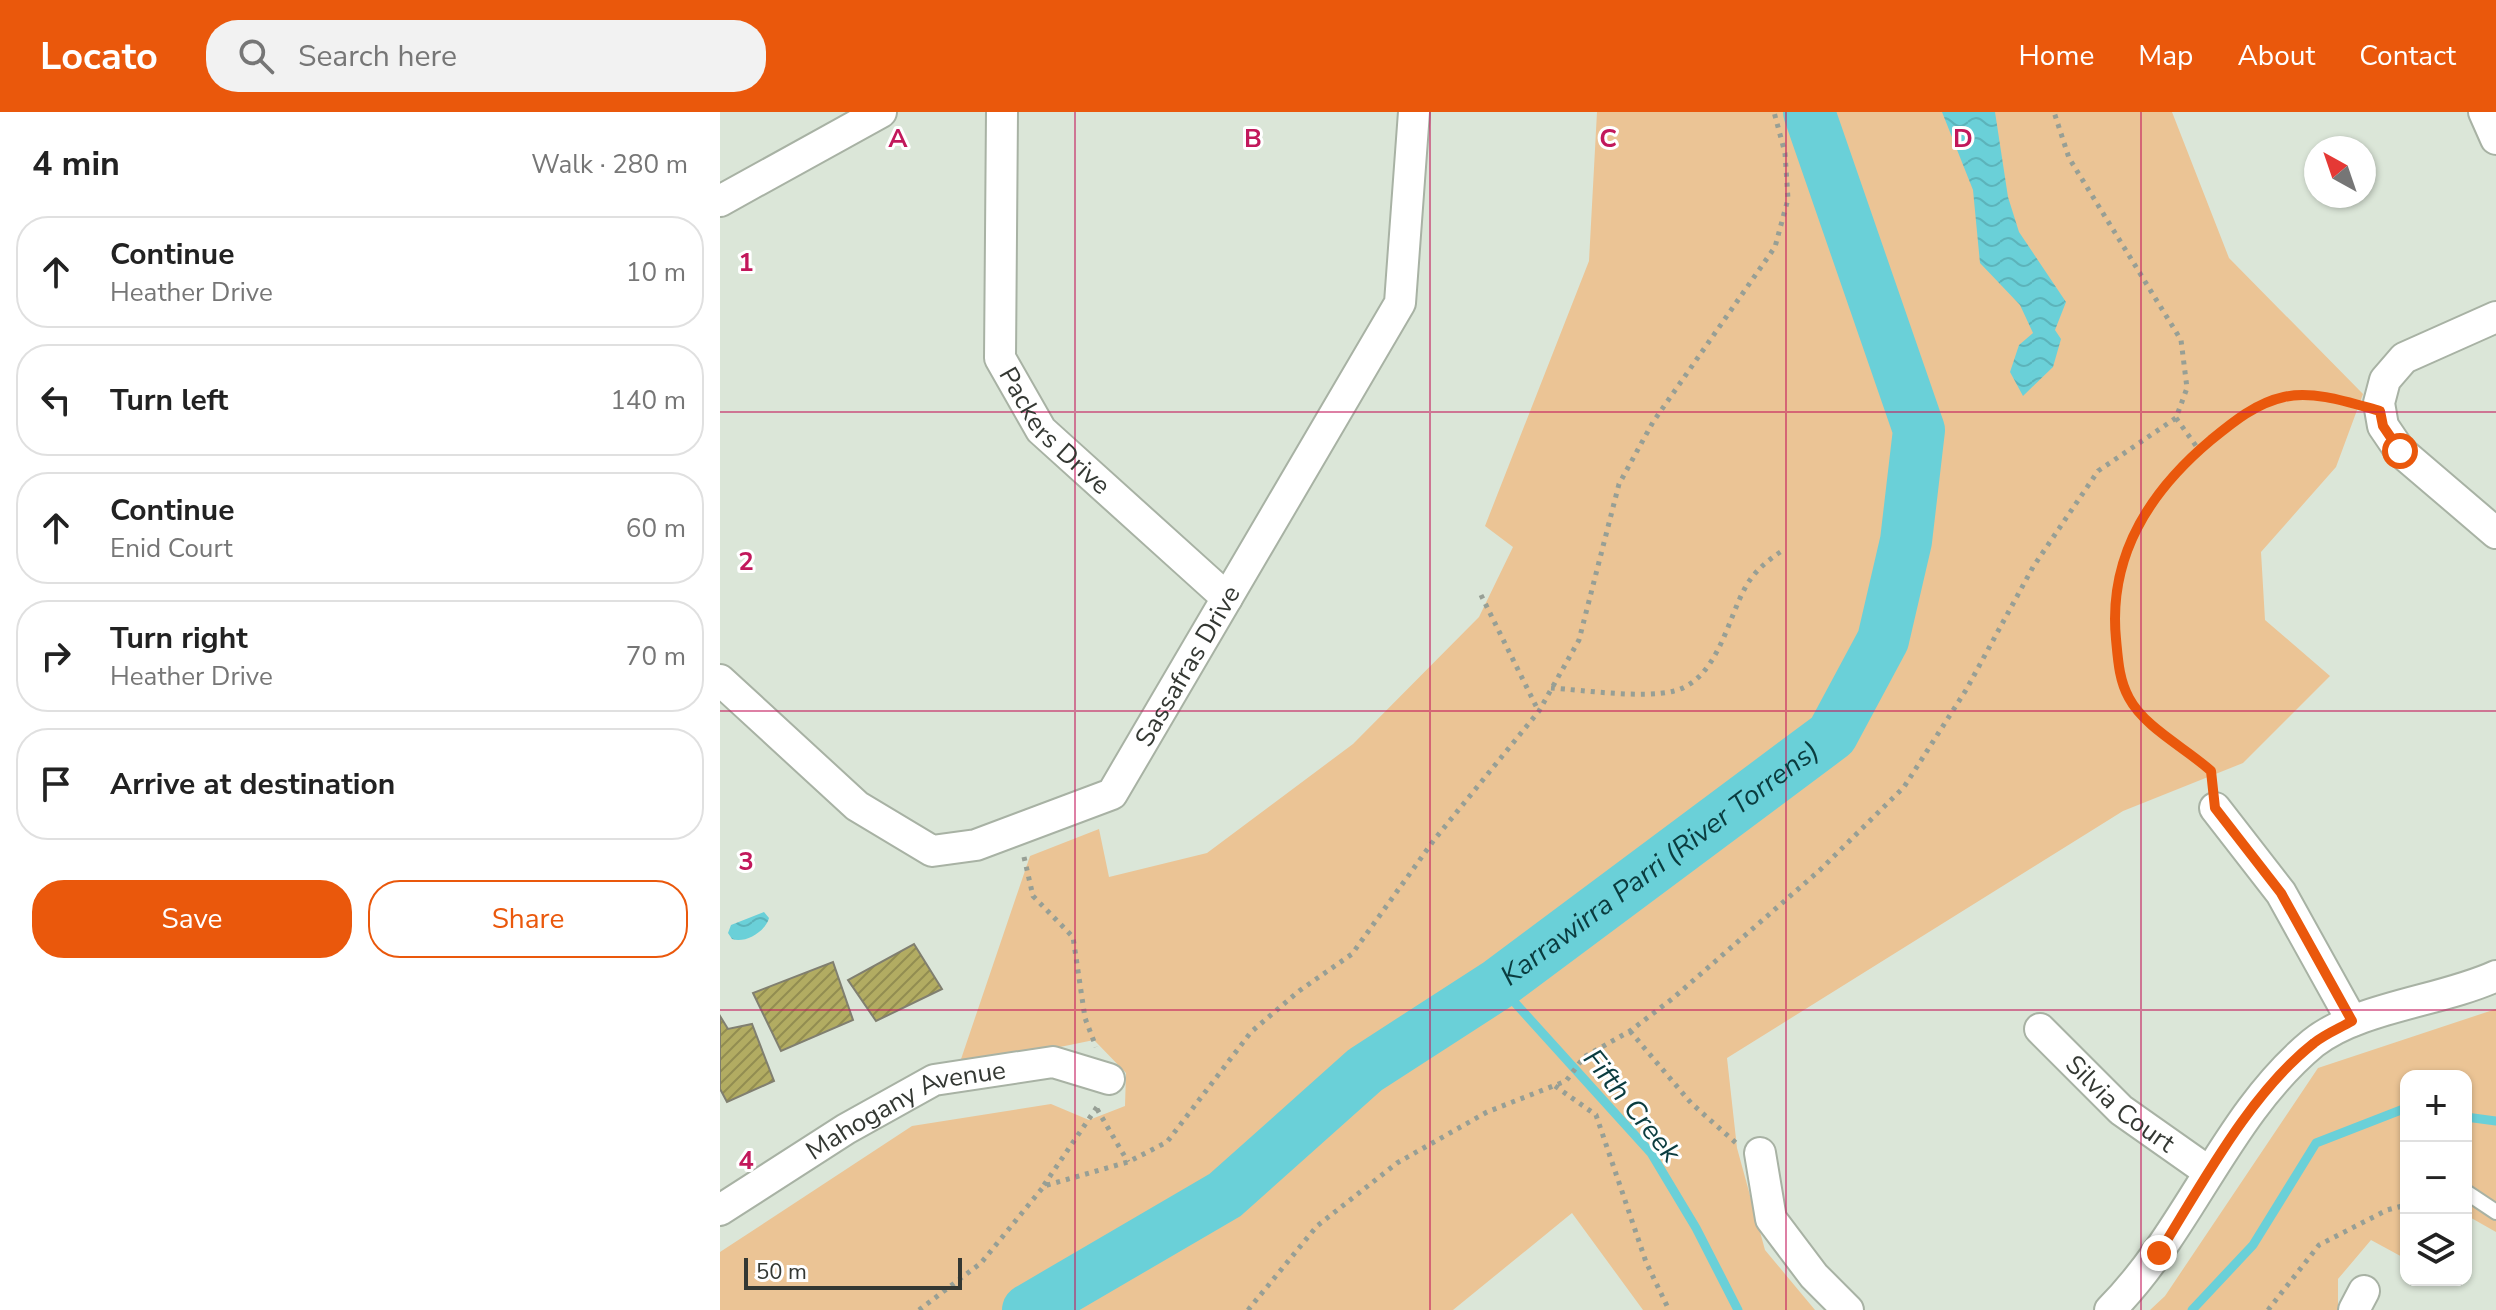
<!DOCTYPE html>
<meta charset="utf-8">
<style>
:root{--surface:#fff;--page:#f2f2f2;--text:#222;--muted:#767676;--line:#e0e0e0;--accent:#ea580c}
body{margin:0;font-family:"Nunito Sans",sans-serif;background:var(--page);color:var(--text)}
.controls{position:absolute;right:24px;bottom:24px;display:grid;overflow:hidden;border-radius:16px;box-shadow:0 2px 6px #0004}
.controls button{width:72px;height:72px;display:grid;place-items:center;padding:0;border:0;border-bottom:2px solid var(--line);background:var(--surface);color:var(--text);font:40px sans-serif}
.compass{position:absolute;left:1584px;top:24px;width:72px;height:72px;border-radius:50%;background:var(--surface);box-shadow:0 2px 6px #0004;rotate:320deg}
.scale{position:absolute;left:24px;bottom:20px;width:218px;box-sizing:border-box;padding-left:8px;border:4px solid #343833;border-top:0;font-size:22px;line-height:28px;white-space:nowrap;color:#343833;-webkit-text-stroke:6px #fff;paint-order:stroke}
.stop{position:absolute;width:24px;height:24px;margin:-18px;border:6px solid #ea580c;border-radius:50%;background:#fff}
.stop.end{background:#ea580c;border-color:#fff;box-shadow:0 2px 8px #0008}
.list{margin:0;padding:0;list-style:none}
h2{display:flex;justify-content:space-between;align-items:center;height:104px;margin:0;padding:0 32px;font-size:34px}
h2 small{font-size:26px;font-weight:400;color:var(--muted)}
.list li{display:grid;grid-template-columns:52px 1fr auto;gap:24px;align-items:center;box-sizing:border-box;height:112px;margin:0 16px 16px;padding:0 16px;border:2px solid var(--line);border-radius:32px}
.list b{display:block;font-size:30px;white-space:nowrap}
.list p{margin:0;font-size:26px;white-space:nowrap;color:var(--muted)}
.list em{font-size:26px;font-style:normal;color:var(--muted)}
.actions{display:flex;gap:16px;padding:24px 32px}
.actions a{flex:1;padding:18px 0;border:2px solid var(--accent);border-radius:32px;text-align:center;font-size:28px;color:var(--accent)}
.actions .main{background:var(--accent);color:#fff}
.icon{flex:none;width:44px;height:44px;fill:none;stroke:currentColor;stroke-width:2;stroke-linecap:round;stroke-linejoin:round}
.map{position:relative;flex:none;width:1776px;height:1198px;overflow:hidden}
header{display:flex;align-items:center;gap:48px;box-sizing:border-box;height:112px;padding:0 40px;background:var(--accent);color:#fff}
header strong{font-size:38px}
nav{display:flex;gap:44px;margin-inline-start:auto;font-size:28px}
.search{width:560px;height:72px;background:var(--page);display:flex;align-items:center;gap:20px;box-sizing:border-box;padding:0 28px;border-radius:32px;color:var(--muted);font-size:30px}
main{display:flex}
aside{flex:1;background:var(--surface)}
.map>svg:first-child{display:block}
.park{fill:#ebc495}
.water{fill:url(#water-waves)}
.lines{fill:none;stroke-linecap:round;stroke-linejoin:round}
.stream{stroke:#6ad0d8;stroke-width:9}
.river{stroke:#6ad0d8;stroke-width:52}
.building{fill:url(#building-hatch);stroke:#807f70;stroke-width:2}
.lane-casing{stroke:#a8b2a4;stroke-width:18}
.street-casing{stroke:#a8b2a4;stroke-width:34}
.path{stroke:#979f95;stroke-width:5;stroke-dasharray:4 6;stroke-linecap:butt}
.lane{stroke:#fff;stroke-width:14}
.street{stroke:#fff;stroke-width:30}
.route{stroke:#ea580c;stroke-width:10}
.grid{fill:none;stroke:#c2185b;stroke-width:2;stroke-opacity:0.55}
.labels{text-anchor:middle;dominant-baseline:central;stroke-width:6;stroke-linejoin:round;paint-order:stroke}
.street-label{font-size:26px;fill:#343833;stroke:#fff}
.water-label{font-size:28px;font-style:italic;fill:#0a3c3f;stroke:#fff}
.grid-label{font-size:26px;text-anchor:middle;font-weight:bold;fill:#c2185b;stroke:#fff;stroke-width:6;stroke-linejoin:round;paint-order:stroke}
</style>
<header>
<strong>Locato</strong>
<div class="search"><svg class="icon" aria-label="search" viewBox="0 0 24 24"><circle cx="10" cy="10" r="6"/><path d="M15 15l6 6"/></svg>Search here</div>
<nav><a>Home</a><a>Map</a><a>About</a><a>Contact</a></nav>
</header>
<main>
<aside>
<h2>4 min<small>Walk · 280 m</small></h2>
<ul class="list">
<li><svg class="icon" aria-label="ahead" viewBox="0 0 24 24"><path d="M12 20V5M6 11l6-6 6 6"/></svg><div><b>Continue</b><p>Heather Drive</p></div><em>10 m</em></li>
<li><svg class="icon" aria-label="left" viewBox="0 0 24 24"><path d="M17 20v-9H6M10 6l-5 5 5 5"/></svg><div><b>Turn left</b></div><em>140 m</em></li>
<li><svg class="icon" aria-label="ahead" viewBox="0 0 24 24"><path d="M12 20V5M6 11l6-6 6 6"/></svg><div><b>Continue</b><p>Enid Court</p></div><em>60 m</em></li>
<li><svg class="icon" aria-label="right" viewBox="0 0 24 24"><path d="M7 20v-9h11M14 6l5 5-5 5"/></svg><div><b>Turn right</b><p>Heather Drive</p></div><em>70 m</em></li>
<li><svg class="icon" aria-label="arrive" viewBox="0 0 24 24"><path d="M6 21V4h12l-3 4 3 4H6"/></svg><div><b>Arrive at destination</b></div></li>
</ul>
<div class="actions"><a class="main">Save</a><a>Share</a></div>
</aside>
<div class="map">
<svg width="1776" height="1198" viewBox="0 0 1776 1198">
<defs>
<pattern id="water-waves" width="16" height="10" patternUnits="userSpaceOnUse" patternTransform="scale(2)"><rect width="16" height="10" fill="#6ad0d8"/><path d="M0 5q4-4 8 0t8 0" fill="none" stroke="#5cb3ba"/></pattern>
<pattern id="building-hatch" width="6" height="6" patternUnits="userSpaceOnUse" patternTransform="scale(2)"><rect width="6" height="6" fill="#b2ac62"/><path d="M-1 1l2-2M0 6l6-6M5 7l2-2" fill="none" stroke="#928d51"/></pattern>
</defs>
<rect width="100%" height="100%" fill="#dbe6d8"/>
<path class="park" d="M877,0H1452L1509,146L1643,282L1616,355L1541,440L1545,508L1610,564L1523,651L1403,699L1007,946L1017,1036L1045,1138L1095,1198H923L852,1101L733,1198H0V1140L192,1014L331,992L369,1008L405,994L406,961L374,928L238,956L310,744L379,717L389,765L487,741L633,632L759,505L793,435L765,414L869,149Z
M1776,897V1120L1746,1103V964H1686V1147L1651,1128L1618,1167V1198H1430L1445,1184L1598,956Z"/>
<path class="water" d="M1222,0H1275L1288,85L1299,120L1346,190L1335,218L1341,227L1333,255L1303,284L1290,260L1299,233L1313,221L1300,193L1260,151L1253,78Z
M44,800L49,806C46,819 25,832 12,827L8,821L11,813Z"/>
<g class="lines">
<path class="stream" d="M778,872L931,1041L976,1116L1018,1198
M1746,1005L1776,1009
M1472,1198L1533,1133L1596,1031L1686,996"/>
<path class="river" id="s1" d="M308,1198L505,1083L645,958L778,872L1112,623L1163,528L1186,429L1199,318L1089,0"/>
</g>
<path class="building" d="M194,832L222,877L156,909L128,868Z
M113,850L133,908L61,939L33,881Z
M0,904L8,917L32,912L54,969L7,990L0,977Z"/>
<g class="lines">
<g class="lane-casing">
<path id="lane" d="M1746,1080L1776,1100"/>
</g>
<g class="street-casing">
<g id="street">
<path id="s2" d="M282,0L280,246L321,318L507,486"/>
<path d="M1764,0L1776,27"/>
<path d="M0,89L161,0"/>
<path d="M1776,205L1684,246L1665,268L1659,291L1663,314L1680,339L1776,421"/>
<path id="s3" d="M0,568L137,694L212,739L256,733L392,682L680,191L694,0"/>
<path d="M1495,696L1561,781L1632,909"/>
<path id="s4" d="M1320,917L1401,998L1489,1060"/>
<path d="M1040,1041L1051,1107L1094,1164L1128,1198"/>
<path id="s5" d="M0,1098L126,1017L214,968L333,950L389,967"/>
<path d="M1390,1198C1469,1119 1506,1003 1593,931C1638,895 1722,889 1776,864"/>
<path d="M1634,1198L1644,1179"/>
</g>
</g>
<path class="path" d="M1456,306L1479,338
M761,483L818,598
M831,576C863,578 924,587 954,579C997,568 1007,509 1025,476C1034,459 1049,447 1065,437
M1492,671L1491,659C1466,636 1425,616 1409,586C1399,568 1398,547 1396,527C1388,443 1430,379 1492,327C1513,310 1538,289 1566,284C1586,281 1612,286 1632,292
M304,745L313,784L353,825L365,906L376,935
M910,919L971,991L1016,1031
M835,974L876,1003L926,1150L949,1198
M377,997L408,1050
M324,1073L379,992
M199,1198L261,1151L324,1074L408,1050L447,1030L531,920L579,879L632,842L714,728L819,599L859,528L899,372L933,310L1055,135L1068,87L1065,41L1054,0
M528,1198L597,1114L677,1051L767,1000L846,969L864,945L910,919L952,887L1100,758L1184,675L1246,578L1313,455L1378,359L1456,306L1467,276L1461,228L1349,46L1334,0
M1548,1198L1599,1133L1667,1098L1686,1093"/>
<use href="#lane" class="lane"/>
<use href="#street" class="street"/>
</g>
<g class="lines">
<path class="route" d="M1439,1141C1482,1072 1530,981 1594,931C1605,922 1620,916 1632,909L1561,781L1495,696L1491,659C1466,636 1425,616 1409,586C1399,568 1398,548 1396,527C1388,444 1429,380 1491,328C1513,310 1536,291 1564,285C1594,278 1631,291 1660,299L1663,314L1680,339"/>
</g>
<path class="grid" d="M355,0V1198M710,0V1198M1066,0V1198M1421,0V1198M0,300H1776M0,599H1776M0,898H1776"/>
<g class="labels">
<g class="street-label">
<text stroke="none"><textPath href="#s2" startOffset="338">Packers Drive</textPath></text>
<text stroke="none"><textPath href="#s3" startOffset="612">Sassafras Drive</textPath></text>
<text stroke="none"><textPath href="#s4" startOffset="110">Silvia Court</textPath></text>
<text stroke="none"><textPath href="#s5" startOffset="214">Mahogany Avenue</textPath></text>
</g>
<g class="water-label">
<text stroke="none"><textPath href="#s1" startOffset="776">Karrawirra Parri (River Torrens)</textPath></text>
<text transform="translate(912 994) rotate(51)">Fifth Creek</text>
</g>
</g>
<g class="grid-label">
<text x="178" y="35">A</text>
<text x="533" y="35">B</text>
<text x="888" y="35">C</text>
<text x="1243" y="35">D</text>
<text x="26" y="159">1</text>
<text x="26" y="458">2</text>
<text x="26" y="758">3</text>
<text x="26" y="1057">4</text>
</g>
</svg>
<div class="controls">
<button>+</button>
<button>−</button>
<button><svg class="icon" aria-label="layers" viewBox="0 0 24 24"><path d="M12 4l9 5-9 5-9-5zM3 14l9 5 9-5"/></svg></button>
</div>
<svg class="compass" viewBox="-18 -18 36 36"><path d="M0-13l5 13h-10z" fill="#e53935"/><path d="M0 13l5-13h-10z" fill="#767676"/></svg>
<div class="scale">50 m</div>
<div class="stop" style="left:1680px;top:339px"></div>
<div class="stop end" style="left:1439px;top:1141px"></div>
</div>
</main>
